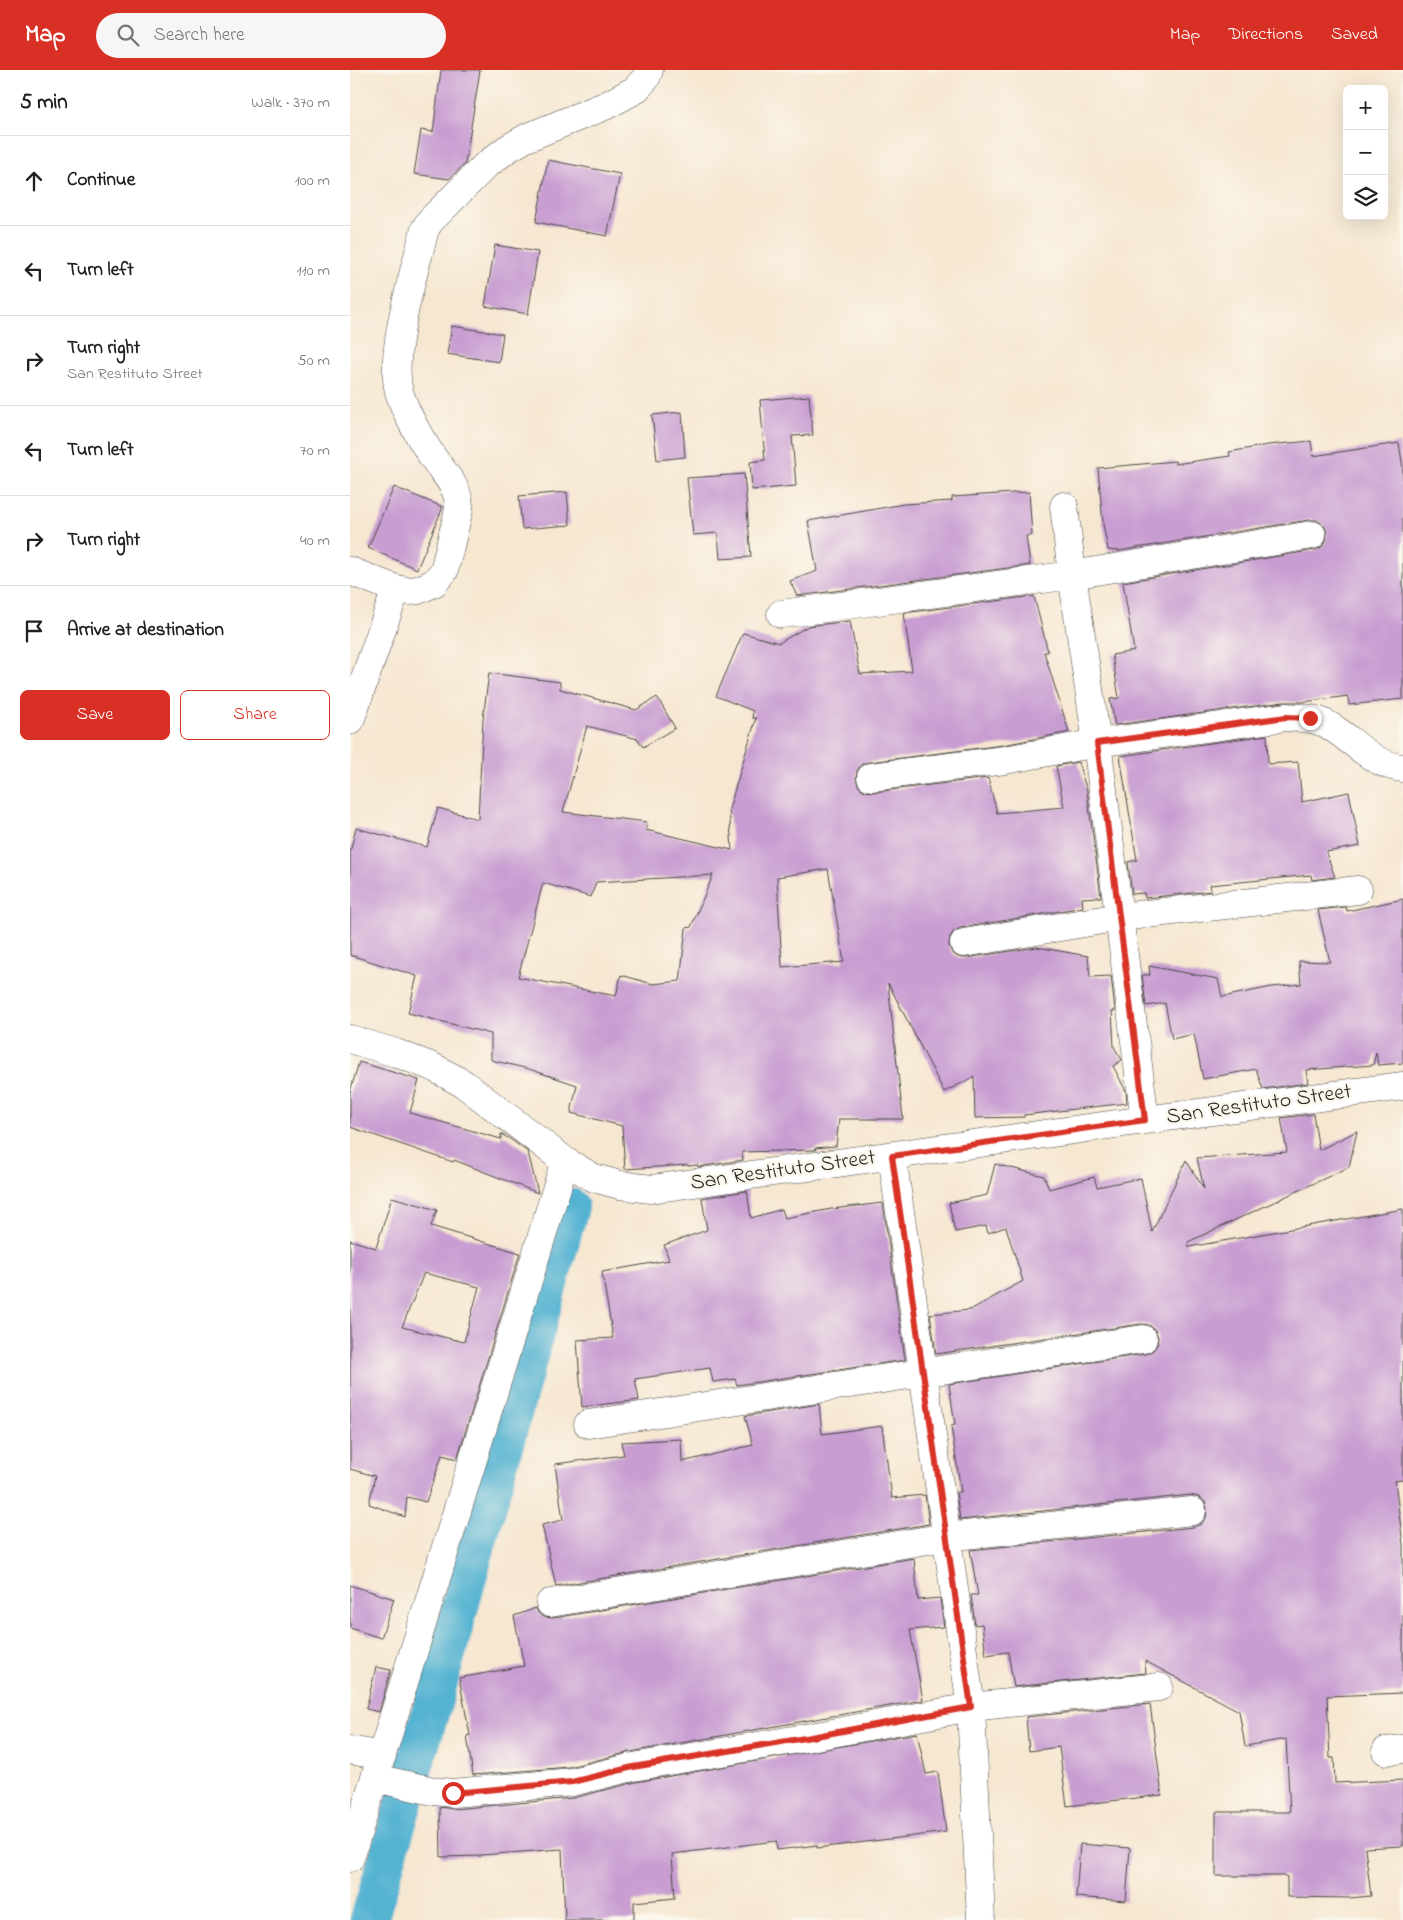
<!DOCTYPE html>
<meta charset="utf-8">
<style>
:root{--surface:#fff;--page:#f6f6f6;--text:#202124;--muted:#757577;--line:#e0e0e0;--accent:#d93025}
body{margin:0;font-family:"Indie Flower",sans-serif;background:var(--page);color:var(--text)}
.controls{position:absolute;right:15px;top:15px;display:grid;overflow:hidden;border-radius:8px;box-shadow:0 5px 20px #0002}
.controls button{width:45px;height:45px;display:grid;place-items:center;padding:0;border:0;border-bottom:1px solid var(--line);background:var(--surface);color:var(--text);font:25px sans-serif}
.stop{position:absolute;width:15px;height:15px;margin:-11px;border:4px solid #d93025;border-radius:50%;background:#fff}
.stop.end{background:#d93025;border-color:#fff;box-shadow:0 1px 5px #0008}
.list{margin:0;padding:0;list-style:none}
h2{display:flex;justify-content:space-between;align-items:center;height:65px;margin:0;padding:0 20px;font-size:21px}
h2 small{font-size:16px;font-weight:400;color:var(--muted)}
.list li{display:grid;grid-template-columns:32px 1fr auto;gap:15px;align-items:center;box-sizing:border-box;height:90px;padding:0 20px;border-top:1px solid var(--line)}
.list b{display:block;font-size:19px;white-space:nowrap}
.list p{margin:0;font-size:16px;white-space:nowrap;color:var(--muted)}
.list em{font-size:16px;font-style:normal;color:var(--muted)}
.actions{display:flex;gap:10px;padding:15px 20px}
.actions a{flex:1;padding:11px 0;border:1px solid var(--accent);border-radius:8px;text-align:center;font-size:18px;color:var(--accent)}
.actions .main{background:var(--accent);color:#fff}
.icon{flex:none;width:28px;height:28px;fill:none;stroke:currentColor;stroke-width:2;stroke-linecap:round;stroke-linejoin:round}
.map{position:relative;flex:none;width:1053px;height:1850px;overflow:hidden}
header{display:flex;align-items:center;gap:30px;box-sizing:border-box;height:70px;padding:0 25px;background:var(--accent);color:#fff}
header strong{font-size:24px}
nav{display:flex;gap:28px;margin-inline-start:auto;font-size:18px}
.search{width:350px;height:45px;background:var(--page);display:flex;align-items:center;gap:12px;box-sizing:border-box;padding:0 18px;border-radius:28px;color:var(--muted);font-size:19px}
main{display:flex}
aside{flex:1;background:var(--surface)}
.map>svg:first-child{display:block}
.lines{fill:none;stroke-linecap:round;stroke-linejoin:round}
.canal{stroke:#54b3d2;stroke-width:38}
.building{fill:#c89dd1;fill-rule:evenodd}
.minor-casing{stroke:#494744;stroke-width:29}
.minor{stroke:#fff;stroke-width:28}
.route{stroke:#d93025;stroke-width:6}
.labels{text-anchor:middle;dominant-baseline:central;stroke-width:5;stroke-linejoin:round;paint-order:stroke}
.street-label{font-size:22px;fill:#2b2b2b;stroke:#fbf7ec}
</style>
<header>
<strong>Map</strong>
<div class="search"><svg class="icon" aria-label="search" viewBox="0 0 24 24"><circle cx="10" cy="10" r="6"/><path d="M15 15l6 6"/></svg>Search here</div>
<nav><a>Map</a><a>Directions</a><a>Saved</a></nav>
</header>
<main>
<aside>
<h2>5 min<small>Walk · 370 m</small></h2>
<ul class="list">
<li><svg class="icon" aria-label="ahead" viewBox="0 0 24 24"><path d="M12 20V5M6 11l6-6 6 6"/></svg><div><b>Continue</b></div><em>100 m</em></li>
<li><svg class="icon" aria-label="left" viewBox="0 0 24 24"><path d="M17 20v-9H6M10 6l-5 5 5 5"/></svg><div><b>Turn left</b></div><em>110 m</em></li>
<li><svg class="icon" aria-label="right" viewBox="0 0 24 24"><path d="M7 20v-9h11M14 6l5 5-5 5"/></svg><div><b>Turn right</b><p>San Restituto Street</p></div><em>50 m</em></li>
<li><svg class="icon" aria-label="left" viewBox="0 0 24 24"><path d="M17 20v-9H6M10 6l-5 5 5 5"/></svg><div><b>Turn left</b></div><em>70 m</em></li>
<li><svg class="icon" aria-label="right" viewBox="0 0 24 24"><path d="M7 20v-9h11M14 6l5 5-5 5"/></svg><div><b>Turn right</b></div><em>40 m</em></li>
<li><svg class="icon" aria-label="arrive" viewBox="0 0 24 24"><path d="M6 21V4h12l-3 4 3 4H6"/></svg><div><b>Arrive at destination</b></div></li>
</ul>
<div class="actions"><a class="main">Save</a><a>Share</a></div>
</aside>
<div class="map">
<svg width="1053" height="1850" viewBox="0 0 1053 1850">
<rect width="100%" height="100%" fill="#fbf7ec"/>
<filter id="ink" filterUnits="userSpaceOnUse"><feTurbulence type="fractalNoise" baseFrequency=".02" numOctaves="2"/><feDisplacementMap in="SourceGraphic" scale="10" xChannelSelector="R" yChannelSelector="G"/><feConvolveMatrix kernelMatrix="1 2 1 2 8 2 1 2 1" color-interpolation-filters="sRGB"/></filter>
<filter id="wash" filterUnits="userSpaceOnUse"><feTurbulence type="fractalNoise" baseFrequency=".0096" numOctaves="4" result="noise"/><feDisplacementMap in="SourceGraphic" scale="20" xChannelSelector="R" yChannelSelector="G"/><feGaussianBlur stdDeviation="1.12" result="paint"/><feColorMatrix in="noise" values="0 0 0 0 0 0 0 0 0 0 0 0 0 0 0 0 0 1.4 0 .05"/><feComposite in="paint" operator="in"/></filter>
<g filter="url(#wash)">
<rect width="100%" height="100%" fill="#f6e7d1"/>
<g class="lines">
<path class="canal" d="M19,1850L86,1623L220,1137"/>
</g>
<g id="blocks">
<path class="building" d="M91,0H130L115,94L99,109L64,104L71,60L83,62Z
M198,90L270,104L257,166L186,152Z
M145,175L188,182L178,244L135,236Z
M102,256L153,264L149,292L97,284Z
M459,326L463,365L442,366L446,416L402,420L400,392L415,390L410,330Z
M332,342L335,387L307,390L302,345Z
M961,371L963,386L1049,373L1053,398V629L999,635L998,626L953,632H934L765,655L760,629L769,628L762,585L784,581L773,512L965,480L972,477L976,471L977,463L974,455L967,450H959L768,481L758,480L753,454L748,398L825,391V394L880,386L879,382L918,375Z
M394,404L401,487L370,489L368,463L343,465L337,408Z
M44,417L93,437L67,499L18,478Z
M217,422L220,455L172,459L169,426Z
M679,422L682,465L676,466L680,495L447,526L440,511L467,501L458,451L554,434L602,431V427Z
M684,526L698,582H694L719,662L653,675L519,692L512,694L507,701L506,709L509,717L515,721L523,722L638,708L647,743L714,737L706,696L728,692L737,721L751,827L732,828L733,837L611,858L604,861L600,867L599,875L602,883L608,887L616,888L687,877L738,886L740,907L761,906L765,941H762L764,977L772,990L763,996L776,1021L777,1033L674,1045V1047L625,1048L624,1007L594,1022L538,913L553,1049H489L486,1076L465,1078L466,1080L392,1082L393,1090L348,1097V1095L338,1096V1095L275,1099L272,1056L221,1043L227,1015L179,999L141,990V964L58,943L67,906L0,885V782L6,758L77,777L88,738L128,749L133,649L139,603L210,612V619L286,640L307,627L325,658L293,677L288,669L237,656L213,742L297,752L296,760L382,780L379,739L406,648H402L403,641L366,626L393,563L429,573L458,556L500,551L510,604L562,601L554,543ZM478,799L494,892L432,897L427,807ZM363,805L341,857L336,858L330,911L303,914L271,905L266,926L168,907L193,813L241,827L246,812Z
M917,665L918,694L948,692L952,732L999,722L1010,776L976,782L985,807L962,810L961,805L860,815L861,821L795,828L794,823L782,824L778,792L787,790L770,686Z
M1053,829V993L1028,995L1026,982L1023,995L956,1000L958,1013L913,1019L906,999L853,1009L844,964L822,969L815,933L796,936L792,905H800L799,896L868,909L872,927L922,917L951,914L949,891L980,892L968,840L996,837L997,841Z
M9,992L69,1010L60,1043L151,1069V1064L160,1069L178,1082L188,1123L104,1090L103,1092L0,1057V1022Z
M963,1044L969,1080L1007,1061L999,1097L838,1172L839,1177L1053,1139V1410L1045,1411L1053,1475V1623L977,1626L980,1688H984L985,1713L1053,1710V1776L1015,1778L1021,1826L999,1828L937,1827V1806H866V1742H940L936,1669L895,1676L889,1641L795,1591L796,1603L664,1617L658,1582L636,1585L632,1554L625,1555L621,1525H628L620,1480L844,1457L851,1454L856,1448L857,1439L855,1432L849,1427L840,1425L610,1450L606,1422H611L601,1356L605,1355L599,1314L795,1284L802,1281L807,1275L808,1267L805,1260L799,1255L791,1254L586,1284L580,1244L620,1240L673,1211L656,1157L638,1163L636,1156L605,1162L599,1133L637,1125L645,1094L694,1106L699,1119L744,1107L747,1117L791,1108L802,1162L836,1090L854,1119L847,1088L937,1082L931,1048Z
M397,1121L401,1148L432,1139L435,1148L481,1139L533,1133L555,1290L387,1315L385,1309L363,1312L360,1298L285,1309L289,1330L232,1337L227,1270L263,1268L252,1202L319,1190L314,1175L357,1160L352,1128Z
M42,1127L87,1140L81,1156L170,1183L107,1389L92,1385L76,1432L57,1427L55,1447L19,1434L25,1406L0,1399V1170L26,1178ZM74,1203L129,1217L114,1272L52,1257Z
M469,1334L472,1364L532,1356L542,1428L575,1425L579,1454L206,1516L192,1455L213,1450L205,1394L274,1385L271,1372L331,1369L332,1392L403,1375L395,1346Z
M564,1488L568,1530L590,1528L594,1557L560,1560L573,1630L280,1682L219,1697L123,1705L117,1666L120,1665L109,1608L174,1596L164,1546L186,1538L188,1543L194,1547L203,1548Z
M0,1515L44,1529L31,1568L0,1558Z
M26,1597L41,1600L29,1642L16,1639Z
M800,1634L812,1725L717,1736L709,1677L679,1681L676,1647Z
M567,1663L576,1704L588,1702L596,1762L467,1778V1775L427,1780L426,1771L322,1784L325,1828L284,1832V1850H215L212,1779L131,1785V1786L91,1787L90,1737L104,1739L223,1728L286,1712Z
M730,1774L780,1778L776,1831L726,1827Z"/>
</g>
</g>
<g filter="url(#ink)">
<use href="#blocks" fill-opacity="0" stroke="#494744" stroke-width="1"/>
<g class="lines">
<g class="minor-casing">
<path id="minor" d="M714,436L722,505L747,673L795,1050
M0,501L46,519L59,521L68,520L84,513L94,501L109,439C110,416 91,401 80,383C68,365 57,345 50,325C37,285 65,201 75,159L80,151L135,96L157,79L176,68L257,35L285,20L296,8L299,0
M431,544L722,505L962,465
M0,651L46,519
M521,707L655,690L747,673L936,647C950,648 965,647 978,655C1003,669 1023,696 1053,698
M614,873L770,847L1008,820
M0,969L46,983L83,997L114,1014L215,1091L244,1108L270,1115L301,1119L795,1050L1053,1016
M542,1086L621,1637L631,1850
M238,1354L793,1269
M200,1533L596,1467L842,1441
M0,1680L32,1686
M1036,1681L1053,1679
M25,1708L83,1721L103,1723L222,1712L283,1697L461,1667L621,1637L809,1617
M0,1788L215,1091"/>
</g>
<use href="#minor" class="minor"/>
</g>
</g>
<g class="lines" filter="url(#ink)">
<path class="route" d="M103,1723L222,1712L283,1697L461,1667L621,1637L542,1086L795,1050L747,673L936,647L960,648"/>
</g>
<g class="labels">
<g class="street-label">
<text transform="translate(909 1035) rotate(-8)">San Restituto Street</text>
<text transform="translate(433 1101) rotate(-8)">San Restituto Street</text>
</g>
</g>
</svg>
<div class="controls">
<button>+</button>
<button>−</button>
<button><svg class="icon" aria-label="layers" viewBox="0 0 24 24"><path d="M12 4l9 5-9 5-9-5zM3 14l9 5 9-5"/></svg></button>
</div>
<div class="stop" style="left:103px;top:1723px"></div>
<div class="stop end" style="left:960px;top:648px"></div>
</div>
</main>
